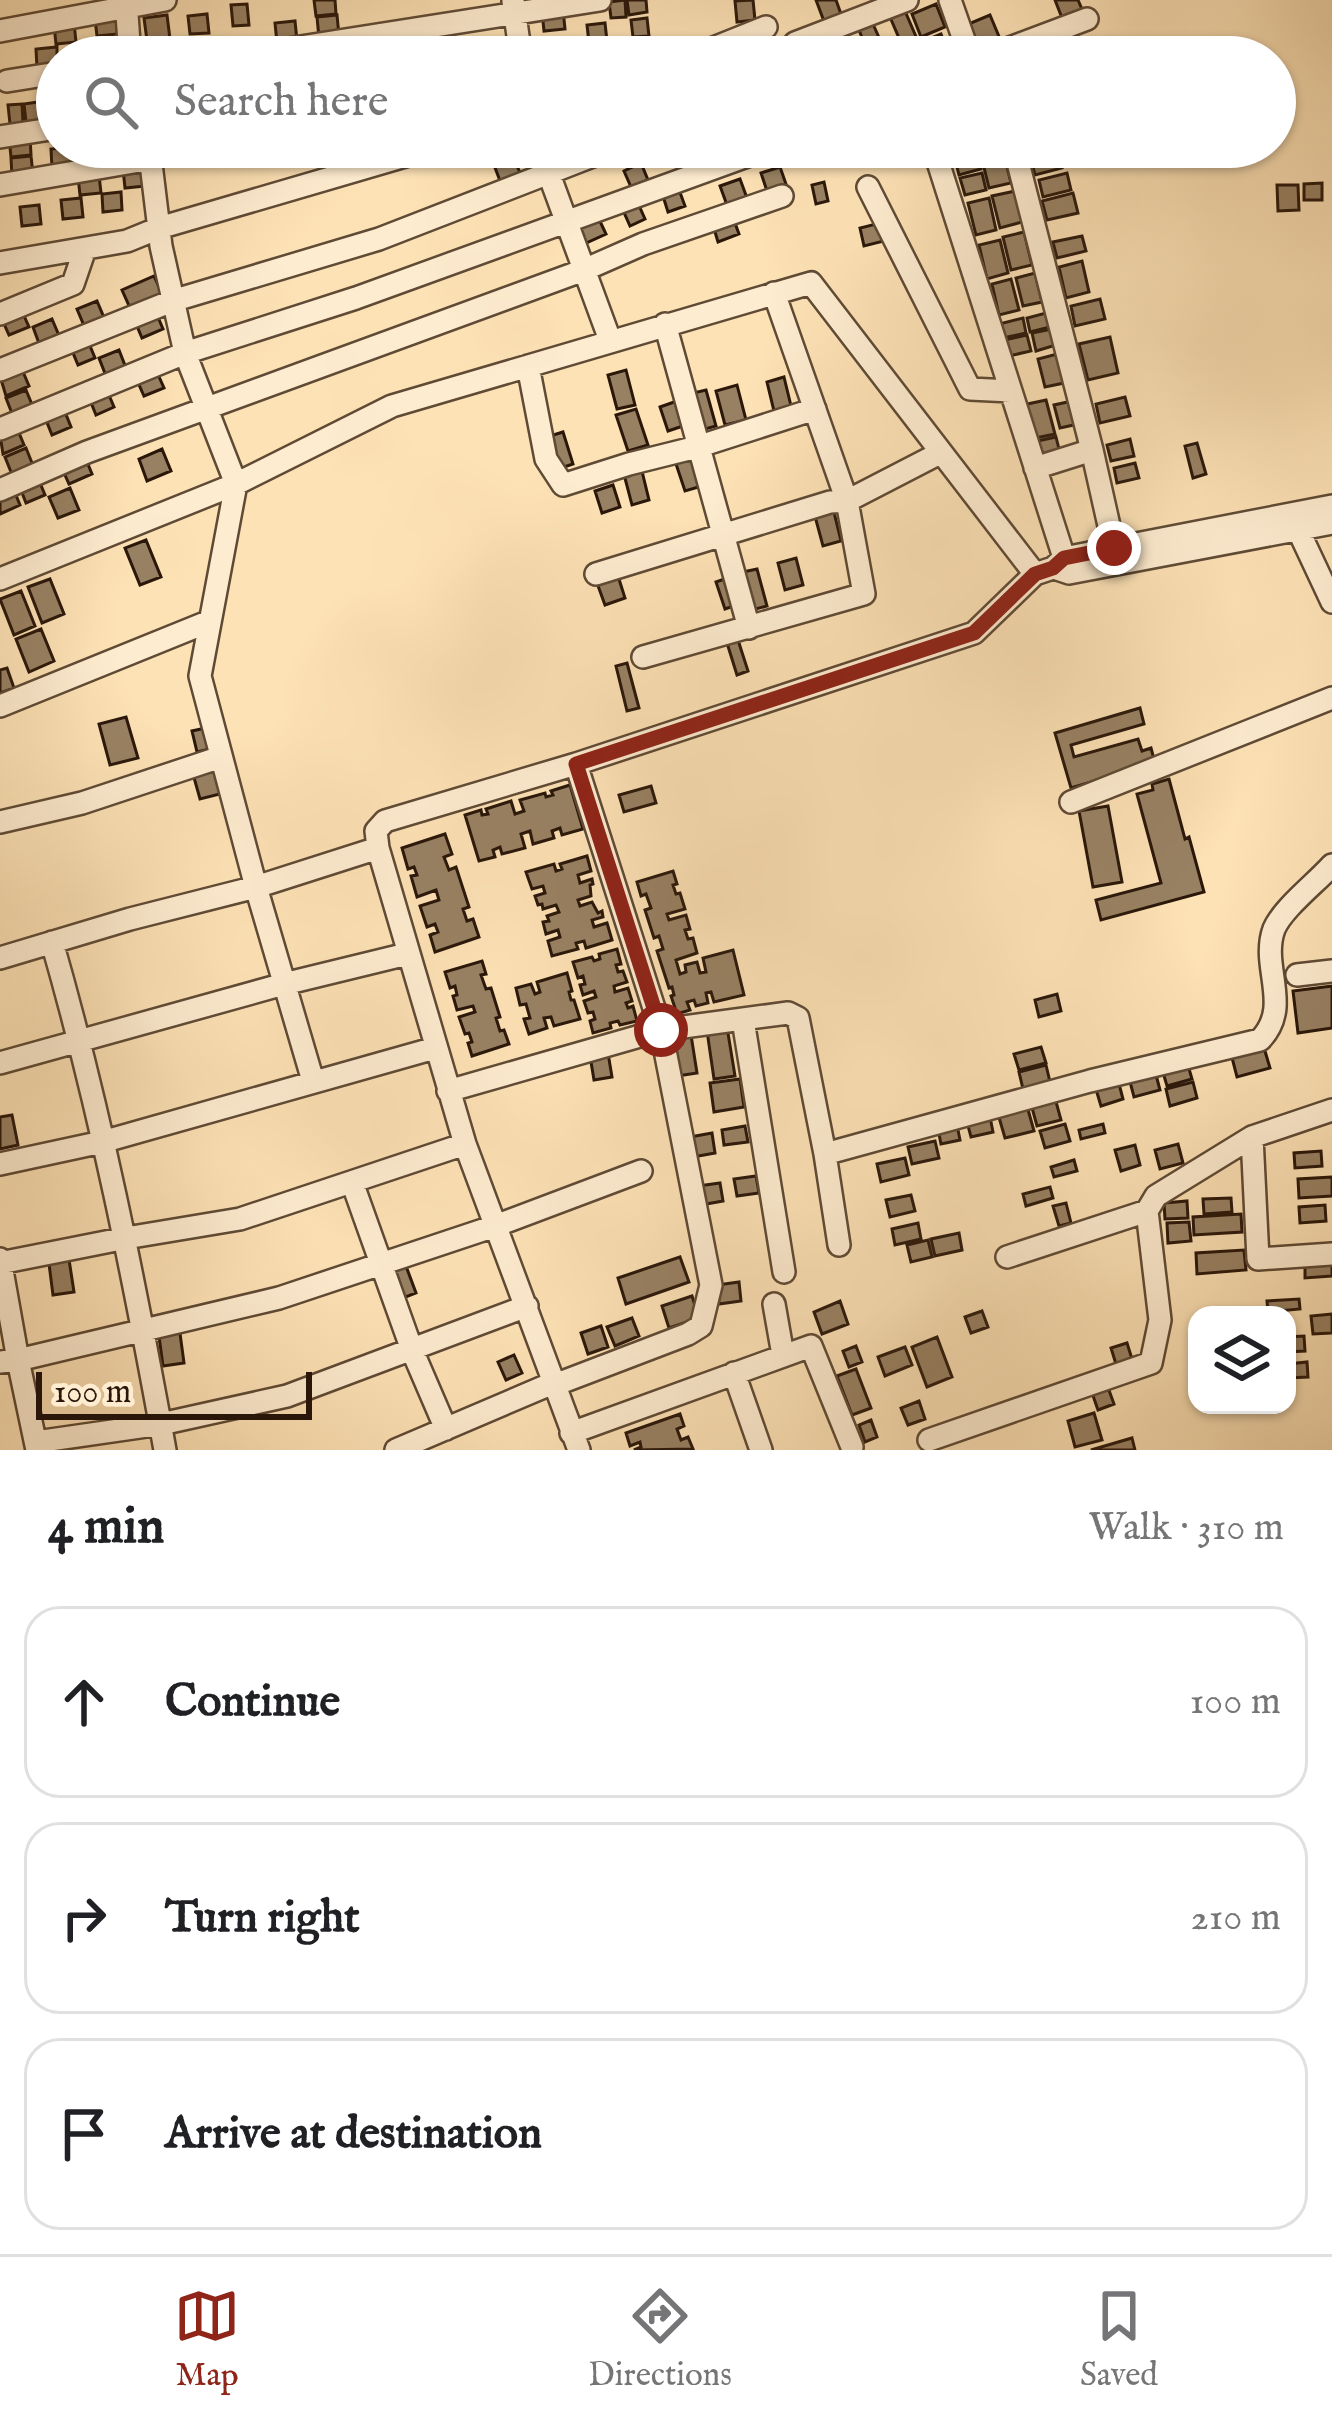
<!DOCTYPE html>
<meta charset="utf-8">
<style>
:root{--surface:#fff;--page:#f6f6f6;--text:#202124;--muted:#757577;--line:#e0e0e0;--accent:#8f2418}
body{margin:0;font-family:"IM FELL English",serif;background:var(--page);color:var(--text)}
.controls{position:absolute;right:36px;bottom:36px;display:grid;overflow:hidden;border-radius:24px;box-shadow:0 3px 9px #0004}
.controls button{width:108px;height:108px;display:grid;place-items:center;padding:0;border:0;border-bottom:3px solid var(--line);background:var(--surface);color:var(--text);font:60px sans-serif}
.scale{position:absolute;left:36px;bottom:30px;width:276px;box-sizing:border-box;padding-left:12px;border:6px solid #2a170a;border-top:0;font-size:33px;line-height:42px;white-space:nowrap;color:#2a170a;-webkit-text-stroke:9px #feecd0;paint-order:stroke}
.stop{position:absolute;width:36px;height:36px;margin:-27px;border:9px solid #8f2418;border-radius:50%;background:#fff}
.stop.end{background:#8f2418;border-color:#fff;box-shadow:0 3px 12px #0008}
.list{margin:0;padding:0;list-style:none}
h2{display:flex;justify-content:space-between;align-items:center;height:156px;margin:0;padding:0 48px;font-size:51px}
h2 small{font-size:39px;font-weight:400;color:var(--muted)}
.list li{display:grid;grid-template-columns:78px 1fr auto;gap:36px;align-items:center;box-sizing:border-box;height:192px;margin:0 24px 24px;padding:0 24px;border:3px solid var(--line);border-radius:36px}
.list b{display:block;font-size:45px;white-space:nowrap}
.list em{font-size:39px;font-style:normal;color:var(--muted)}
.icon{flex:none;width:66px;height:66px;fill:none;stroke:currentColor;stroke-width:2;stroke-linecap:round;stroke-linejoin:round}
.map{position:relative;flex:none;width:1332px;height:1450px;overflow:hidden}
.search{position:absolute;background:var(--surface);box-shadow:0 3px 9px #0004;left:36px;right:36px;top:36px;height:132px;display:flex;align-items:center;gap:30px;box-sizing:border-box;padding:0 42px;border-radius:66px;color:var(--muted);font-size:45px}
.sheet{height:804px;background:var(--surface)}
nav{display:flex;justify-content:space-around;align-items:center;box-sizing:border-box;height:168px;border-top:3px solid var(--line);background:var(--surface);font-size:33px;color:var(--muted)}
nav a{display:grid;justify-items:center;gap:6px}
nav .on{color:var(--accent)}
.map>svg:first-child{display:block}
.building{fill:#988163;stroke:#2a170a;stroke-width:3}
.lines{fill:none;stroke-linecap:round;stroke-linejoin:round}
.minor-casing{stroke:#5f4a35;stroke-width:26}
.minor{stroke:#feecd0;stroke-width:21}
.route{stroke:#8f2418;stroke-width:15}
</style>
<div class="map">
<svg width="1332" height="1450" viewBox="0 0 1332 1450">
<rect width="100%" height="100%" fill="#fde2b6"/>
<filter id="stains"><feTurbulence type="fractalNoise" baseFrequency=".00167" numOctaves="4"/><feColorMatrix values="0 0 0 0 .2 0 0 0 0 .09 0 0 0 0 .02 0 0 0 .5 -.17"/></filter>
<radialGradient id="worn" r=".72"><stop offset=".6" stop-color="#630" stop-opacity="0"/><stop offset="1" stop-color="#630" stop-opacity=".3"/></radialGradient>
<path class="building" d="M314,0H335L336,14L316,16Z
M625,0L626,17L611,18L609,2Z
M627,0H646L647,12L629,15Z
M753,0L755,20L737,22L735,1Z
M816,0H836L842,17L825,24Z
M1055,0H1078L1084,14L1064,23Z
M247,4L249,25L233,26L231,5Z
M936,4L945,27L921,37L912,14Z
M563,10L565,29L544,31L542,12Z
M905,11L917,39L902,45L890,17Z
M207,14L209,33L190,34L188,16Z
M167,15L170,39L147,41L144,18Z
M337,15L339,36L319,38L317,17Z
M990,15L1000,39L976,49L966,25Z
M116,17L118,34L97,36L95,19Z
M647,18L649,36L633,37L631,20Z
M295,21L297,41L277,43L275,23Z
M74,23L76,42L56,44L54,25Z
M605,23L607,41L589,43L587,25Z
M873,24L884,49L869,55L859,30Z
M941,34L950,57H925L919,43Z
M122,37L124,56L102,57L100,39Z
M173,41L175,57H149L148,44Z
M57,47V66L37,68L36,49Z
M45,101L47,120L26,122L24,104Z
M22,104L23,123L10,124L8,105Z
M30,137L31,155L11,157L9,138Z
M73,147L74,166L52,168L51,149Z
M77,147H100L102,163L79,165Z
M487,147H511L513,153L493,161Z
M996,147H1002L1011,183L989,188L980,151Z
M977,150L981,169L959,175L954,155Z
M1059,152L1062,168L1035,175L1031,159Z
M31,156L33,174L12,176L11,158Z
M513,157L522,177L502,186L494,165Z
M641,163L648,180L631,187L624,171Z
M144,167L146,186L125,188L123,169Z
M780,167L786,184L767,191L761,173Z
M982,173L986,190L965,195L960,178Z
M1067,173L1071,190L1043,197L1039,180Z
M99,175L101,193L80,195L78,177Z
M740,179L747,198L727,205L720,186Z
M824,182L828,201L816,204L812,185Z
M1322,183V200H1304V184Z
M1277,185H1298L1299,210L1278,211Z
M678,187L685,206L668,212L662,193Z
M1015,191L1022,222L1000,228L992,196Z
M121,192L122,210L103,212L102,194Z
M1073,193L1078,213L1047,220L1042,201Z
M81,198L83,217L63,219L61,200Z
M989,198L996,230L976,235L968,203Z
M637,201L645,219L630,226L622,208Z
M39,205L41,224L22,226L20,207Z
M732,215L739,234L718,242L712,222Z
M598,217L606,234L584,244L577,226Z
M880,223L884,241L864,246L860,228Z
M1024,232L1032,265L1011,270L1003,237Z
M1082,236L1086,251L1057,258L1053,242Z
M1000,240L1008,273L987,279L979,245Z
M1082,261L1089,292L1066,298L1059,267Z
M1035,273L1042,302L1023,306L1016,278Z
M154,276L163,296L131,310L122,290Z
M1011,279L1019,310L999,315L992,284Z
M1100,299L1105,319L1075,326L1071,306Z
M97,301L105,320L85,328L77,309Z
M21,309L29,327L9,335L1,317Z
M155,310L163,329L142,338L134,319Z
M1046,313L1050,327L1030,332L1027,318Z
M1023,318L1026,333L1003,338L999,324Z
M52,319L60,338L40,346L33,327Z
M1052,329L1056,345L1036,351L1032,333Z
M1027,335L1031,351L1009,356L1005,340Z
M1110,337L1118,373L1088,380L1079,344Z
M88,341L95,358L78,365L71,348Z
M119,350L126,368L106,376L99,358Z
M1057,354L1064,383L1045,387L1038,359Z
M21,367L29,386L6,396L0,376Z
M156,370L164,388L144,396L136,378Z
M626,370L635,405L617,409L608,375Z
M784,377L791,406L774,411L767,382Z
M737,385L746,420L725,425L716,391Z
M106,388L114,407L96,415L88,395Z
M26,390L33,407L13,416L6,398Z
M706,390L716,426L702,430L693,393Z
M1125,397L1130,416L1100,423L1096,404Z
M1046,400L1055,434L1031,439L1023,405Z
M677,401L686,425L668,431L660,407Z
M1072,401L1078,424L1060,428L1054,405Z
M63,407L71,427L52,435L44,415Z
M636,409L648,445L628,451L616,415Z
M17,428L24,445L3,454L0,435Z
M563,432L573,464L558,469L547,437Z
M1056,437L1061,457L1038,462L1033,442Z
M1130,439L1134,456L1111,461L1107,445Z
M1197,443L1206,474L1193,478L1185,446Z
M26,448L34,468L13,477L5,457Z
M162,449L171,471L147,481L139,459Z
M692,455L702,486L685,491L675,461Z
M85,457L92,474L69,484L61,466Z
M640,463L649,500L632,505L622,467Z
M1135,463L1139,478L1117,483L1114,468Z
M38,478L45,495L26,503L19,485Z
M613,485L620,507L602,513L595,491Z
M13,488L20,505L0,514V494Z
M70,488L79,510L58,518L49,497Z
M832,504L841,541L823,546L813,509Z
M146,540L161,577L140,585L125,548Z
M796,558L803,585L785,590L778,563Z
M757,569L767,606L752,610L743,572Z
M618,576L625,598L605,605L597,583Z
M730,577L739,604L725,609L716,582Z
M50,579L64,614L42,623L28,587Z
M21,591L35,626L14,635L0,599Z
M41,629L54,661L29,672L16,639Z
M738,640L748,671L737,675L727,643Z
M627,663L639,708L627,711L616,666Z
M7,668L14,688L0,693V670Z
M1140,708L1144,724L1071,745L1074,757L1138,739L1142,751L1151,748L1155,763L1071,788L1055,733Z
M126,717L138,758L110,765L99,724Z
M210,727L214,748L197,752L192,731Z
M218,768L224,793L200,799L193,774Z
M1169,779L1185,839L1189,837L1204,892L1101,920L1096,900L1161,883L1137,794L1153,790L1152,784Z
M570,785L583,829L562,835L560,828L552,831L554,838L533,844L530,831L521,834L525,848L502,854L500,847L493,850L495,857L479,861L465,815L481,810L482,815L488,814L486,809L511,801L515,814L524,811L520,800L545,793L546,797L553,795L551,791Z
M651,786L656,803L624,812L619,795Z
M1108,806L1122,882L1093,887L1079,811Z
M445,834L452,854L444,857L449,870L456,867L469,907L463,909L467,921L473,919L479,937L435,952L430,935L438,932L435,924L427,927L420,906L439,900L436,890L417,897L411,876L417,875L414,867L408,869L402,848Z
M587,856L591,871L578,875L580,883L592,879L593,884L590,885L591,896L578,900L580,906L592,902L598,913L602,911L603,917L592,920L594,927L607,923L612,940L586,948L584,941L576,943L578,949L552,956L548,941L560,937L558,930L546,934L543,922L549,921L547,916L559,912L556,905L543,909L542,904L538,905L535,896L545,893L543,886L532,889L526,872L554,864L556,871L562,869L560,864Z
M673,871L677,884L673,885L676,894L680,893L685,909L667,914L669,920L686,915L690,929L685,930L688,939L693,938L697,953L676,960L680,974L686,972L685,965L697,962L700,973L706,972L703,958L733,950L744,995L714,1002L711,992L706,993L708,1003L696,1006L694,1000L687,1002L690,1010L677,1014L671,996L674,995L672,987L669,988L657,951L663,949L659,936L654,938L645,910L651,908L646,894L641,896L637,882Z
M617,949L621,964L616,965L618,972L623,971L627,982L614,986L615,992L628,988L632,1001L626,1003L628,1008L633,1006L637,1021L620,1025L618,1021L610,1023L611,1028L593,1033L590,1021L595,1019L593,1012L588,1013L584,1001L596,997L594,991L583,995L580,985L585,984L583,976L578,978L573,962L592,957L594,961L600,959L599,954Z
M482,961L486,974L481,975L486,989L491,988L500,1017L496,1018L500,1031L504,1030L509,1044L472,1056L468,1043L472,1042L469,1033L465,1034L459,1017L475,1012L473,1006L457,1010L453,996L457,995L455,986L450,988L445,972Z
M567,973L572,991L569,992L571,1000H574L580,1019L554,1026L551,1017L544,1018L547,1028L529,1034L524,1019L530,1018L526,1004L520,1005L516,988L531,984L535,994L540,992L537,982Z
M1332,986V1028L1298,1033L1293,991Z
M1057,994L1061,1011L1039,1017L1035,1000Z
M727,1027L735,1076L714,1079L707,1031Z
M691,1035L697,1073L677,1076L671,1038Z
M1262,1041L1270,1068L1237,1077L1230,1050Z
M1041,1047L1046,1063L1019,1070L1014,1054Z
M608,1053L612,1077L594,1080L590,1056Z
M1187,1062L1192,1079L1167,1086L1162,1069Z
M1046,1065L1050,1082L1023,1089L1019,1072Z
M1155,1071L1160,1090L1134,1097L1129,1078Z
M740,1079L744,1107L714,1112L710,1083Z
M1118,1080L1123,1099L1101,1106L1095,1086Z
M1193,1082L1197,1098L1170,1106L1166,1089Z
M1055,1098L1061,1120L1037,1126L1031,1104Z
M1027,1106L1034,1131L1005,1138L998,1114Z
M12,1115L18,1145L0,1149V1117Z
M990,1117L993,1132L971,1137L967,1122Z
M1065,1124L1070,1141L1045,1148L1040,1131Z
M1103,1124L1105,1133L1081,1139L1079,1130Z
M957,1125L960,1140L941,1144L938,1129Z
M745,1126L748,1142L724,1145L722,1130Z
M712,1133L715,1153L693,1157L690,1137Z
M935,1141L939,1158L912,1164L908,1147Z
M1178,1144L1183,1163L1160,1169L1155,1150Z
M1135,1145L1140,1165L1121,1171L1115,1150Z
M1321,1151L1322,1166L1295,1168L1294,1153Z
M905,1158L909,1175L881,1182L877,1164Z
M1074,1160L1077,1171L1054,1177L1051,1167Z
M756,1176L759,1193L737,1196L734,1179Z
M1332,1177V1196L1299,1198L1298,1179Z
M720,1183L723,1201L701,1205L698,1186Z
M1050,1187L1053,1198L1026,1206L1023,1194Z
M911,1195L915,1211L890,1217L886,1200Z
M1231,1198L1232,1212L1204,1214L1203,1199Z
M1187,1201L1188,1218L1165,1219L1164,1203Z
M1066,1203L1071,1223L1059,1226L1053,1206Z
M1325,1205L1326,1221L1300,1223L1299,1207Z
M1241,1214L1242,1232L1194,1235L1193,1217Z
M1189,1222L1191,1241L1168,1243L1167,1223Z
M918,1223L921,1239L895,1245L892,1229Z
M959,1233L962,1250L935,1256L931,1239Z
M928,1240L932,1257L911,1262L907,1245Z
M1244,1250L1246,1270L1197,1274L1196,1253Z
M68,1253L74,1292L53,1295L48,1256Z
M680,1257L689,1282L626,1304L618,1278Z
M403,1258L416,1293L403,1298L391,1263Z
M1332,1265V1276L1305,1278V1267Z
M739,1282L741,1301L719,1304L717,1285Z
M692,1296L699,1318L669,1328L662,1306Z
M1299,1299L1300,1309L1268,1312L1267,1301Z
M840,1301L848,1324L822,1334L814,1312Z
M982,1311L988,1327L971,1333L965,1317Z
M1332,1314V1333L1313,1334L1311,1316Z
M632,1318L639,1336L615,1346L607,1327Z
M179,1326L184,1363L163,1366L158,1329Z
M601,1326L608,1347L588,1354L581,1333Z
M1304,1336L1305,1351L1287,1352V1337Z
M937,1337L952,1377L927,1387L912,1347Z
M1127,1343L1132,1359L1116,1364L1111,1348Z
M856,1346L862,1362L849,1367L843,1351Z
M905,1347L912,1365L885,1376L878,1357Z
M514,1355L522,1373L506,1380L498,1362Z
M1307,1362L1308,1377L1287,1378V1364Z
M856,1369L871,1408L852,1415L837,1376Z
M1106,1382L1114,1404L1098,1410L1090,1387Z
M919,1401L925,1419L908,1425L901,1408Z
M1094,1413L1102,1440L1075,1447L1068,1421Z
M680,1414L684,1426L677,1429L681,1440L688,1437L693,1449L634,1450L641,1447L640,1442L630,1446L626,1433Z
M871,1420L877,1437L865,1442L859,1425Z
M1132,1438L1135,1450H1091Z"/>
<g class="lines">
<g class="minor-casing">
<path id="minor" d="M126,0L130,57
M950,0L970,57
M513,1L521,57
M0,31L165,0
M795,43L907,0
M238,57L600,0
M691,57L766,27
M986,57L1087,19
M7,81L57,73
M0,137L57,128
M149,147L161,246L185,353L236,484L200,676L256,887L313,1081
M539,147L610,340
M1014,147L1092,450L1114,548
M938,162L1067,567
M0,185L151,159
M868,187L970,389L1011,391
M0,263L127,241L159,228L436,147
M0,314L73,284L85,249
M665,324L749,628
M528,366L546,459L563,485L629,464L697,447L815,409
M0,370L172,301L379,239L616,147
M0,429L185,353L356,298L772,147
M1035,468L1092,450
M0,490L87,452L584,270L643,244L782,196
M1294,521L1332,602
M1054,568L1069,573L1332,523
M596,574L830,502L847,501L940,453
M0,579L236,484L392,406L811,283L1035,574L1053,568L1064,558L1332,506
M643,657L864,594L847,501L774,293
M0,706L210,621
M1071,802L1332,698
M0,822L82,803L221,757
M378,848L465,1144L579,1450
M52,942C100,1109 134,1279 165,1450
M0,958L130,919L256,887L378,848L376,831L385,821L576,764L974,633L1035,574
M1297,975L1332,971
M743,1020L784,1272
M0,1063L284,984L407,954
M448,1091L661,1030L788,1013L798,1018L825,1154L839,1245
M1252,1137L1258,1259L1332,1254
M825,1154L1090,1081L1260,1040C1293,1006 1260,967 1274,929C1283,908 1316,883 1332,865
M0,1164L102,1142L435,1048
M352,1182L412,1350L446,1429
M1007,1257L1147,1211
M0,1259L18,1360L0,1362
M0,1263L126,1238L240,1219L465,1144
M774,1304L783,1355
M734,1373L761,1450
M571,1433L811,1346L852,1447
M929,1440L1151,1363L1160,1320L1147,1211L1156,1196L1252,1137L1332,1110
M36,1442L161,1424L287,1396L527,1306
M37,1450L18,1360L279,1298L495,1226L641,1171
M396,1450L553,1383L565,1381L688,1334L701,1326L711,1285L661,1030L576,764"/>
</g>
<use href="#minor" class="minor"/>
</g>
<g class="lines">
<path class="route" d="M661,1030L576,764L974,633L1035,574L1053,568L1064,558L1114,548"/>
</g>
<rect width="100%" height="100%" filter="url(#stains)"/>
<rect width="100%" height="100%" fill="url(#worn)"/>
</svg>
<div class="controls">
<button><svg class="icon" aria-label="layers" viewBox="0 0 24 24"><path d="M12 4l9 5-9 5-9-5zM3 14l9 5 9-5"/></svg></button>
</div>
<div class="scale">100 m</div>
<div class="stop" style="left:661px;top:1030px"></div>
<div class="stop end" style="left:1114px;top:548px"></div>
<div class="search"><svg class="icon" aria-label="search" viewBox="0 0 24 24"><circle cx="10" cy="10" r="6"/><path d="M15 15l6 6"/></svg>Search here</div>
</div>
<section class="sheet">
<h2>4 min<small>Walk · 310 m</small></h2>
<ul class="list">
<li><svg class="icon" aria-label="ahead" viewBox="0 0 24 24"><path d="M12 20V5M6 11l6-6 6 6"/></svg><div><b>Continue</b></div><em>100 m</em></li>
<li><svg class="icon" aria-label="right" viewBox="0 0 24 24"><path d="M7 20v-9h11M14 6l5 5-5 5"/></svg><div><b>Turn right</b></div><em>210 m</em></li>
<li><svg class="icon" aria-label="arrive" viewBox="0 0 24 24"><path d="M6 21V4h12l-3 4 3 4H6"/></svg><div><b>Arrive at destination</b></div></li>
</ul>
</section>
<nav>
<a class="on"><svg class="icon" aria-label="map" viewBox="0 0 24 24"><path d="M3 6l6-2 6 2 6-2v14l-6 2-6-2-6 2zM9 4v14M15 6v14"/></svg>Map</a>
<a><svg class="icon" aria-label="directions" viewBox="0 0 24 24"><path d="M12 3l9 9-9 9-9-9zM9 14v-3h6M13 9l2 2-2 2"/></svg>Directions</a>
<a><svg class="icon" aria-label="saved" viewBox="0 0 24 24"><path d="M7 4h10v16l-5-4-5 4z"/></svg>Saved</a>
</nav>
